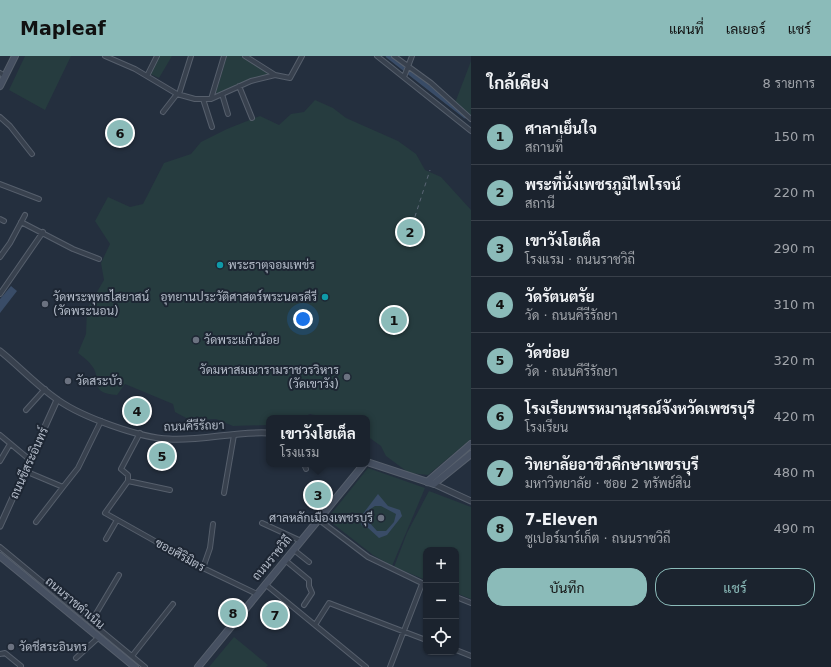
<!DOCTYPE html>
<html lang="th">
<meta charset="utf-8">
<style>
:root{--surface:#1b232e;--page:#282f3a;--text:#f1f3f6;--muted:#a0a4aa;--line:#39404a;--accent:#8bbbb9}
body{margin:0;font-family:"DejaVu Sans",Sarabun,sans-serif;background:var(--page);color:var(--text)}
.controls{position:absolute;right:12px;bottom:12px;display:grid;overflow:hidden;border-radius:8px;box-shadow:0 1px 3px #0004}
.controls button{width:36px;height:36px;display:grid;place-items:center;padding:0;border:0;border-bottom:1px solid var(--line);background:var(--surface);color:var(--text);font:20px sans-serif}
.you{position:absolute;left:303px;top:263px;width:14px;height:14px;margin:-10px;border:3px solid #fff;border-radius:50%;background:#1a73e8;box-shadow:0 0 0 6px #1a73e833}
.badge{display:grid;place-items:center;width:26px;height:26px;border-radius:50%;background:var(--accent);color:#111;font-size:13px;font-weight:700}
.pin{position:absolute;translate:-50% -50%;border:2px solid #fff;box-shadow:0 1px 4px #0006}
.popup{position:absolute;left:266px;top:359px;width:104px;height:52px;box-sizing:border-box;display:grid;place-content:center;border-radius:8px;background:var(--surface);filter:drop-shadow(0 1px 3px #0005);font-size:13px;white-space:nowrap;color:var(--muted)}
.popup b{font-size:15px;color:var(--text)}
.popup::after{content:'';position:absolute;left:50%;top:100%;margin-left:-8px;border:8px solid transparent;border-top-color:var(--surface)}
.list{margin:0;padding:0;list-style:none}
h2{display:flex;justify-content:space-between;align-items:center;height:52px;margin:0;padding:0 16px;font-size:17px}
h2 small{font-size:13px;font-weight:400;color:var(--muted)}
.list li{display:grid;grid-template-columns:26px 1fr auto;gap:12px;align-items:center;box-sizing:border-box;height:56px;padding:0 16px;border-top:1px solid var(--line)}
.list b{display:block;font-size:15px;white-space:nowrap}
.list p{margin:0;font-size:13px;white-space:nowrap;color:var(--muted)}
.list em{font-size:13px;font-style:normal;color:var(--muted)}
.actions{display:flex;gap:8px;padding:12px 16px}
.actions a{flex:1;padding:9px 0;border:1px solid var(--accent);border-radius:16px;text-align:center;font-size:14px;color:var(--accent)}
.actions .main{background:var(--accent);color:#111}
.icon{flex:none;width:22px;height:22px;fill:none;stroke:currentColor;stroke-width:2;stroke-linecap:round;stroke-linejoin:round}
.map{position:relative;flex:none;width:471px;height:611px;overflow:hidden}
header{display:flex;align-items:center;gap:24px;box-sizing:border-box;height:56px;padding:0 20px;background:var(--accent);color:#111}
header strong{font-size:19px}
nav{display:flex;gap:22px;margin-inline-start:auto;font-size:14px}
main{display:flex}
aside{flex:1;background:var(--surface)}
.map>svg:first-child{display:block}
.green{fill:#263c3f}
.water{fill:#394c67;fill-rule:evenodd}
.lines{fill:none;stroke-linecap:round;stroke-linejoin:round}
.canal{stroke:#394c67;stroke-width:4.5}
.minor-casing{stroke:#565f6c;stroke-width:6}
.tertiary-casing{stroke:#565f6c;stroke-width:7}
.secondary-casing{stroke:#565f6c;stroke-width:8}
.minor{stroke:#38414e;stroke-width:4}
.tertiary{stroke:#38414e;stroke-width:5}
.secondary{stroke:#465061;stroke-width:6}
.rail{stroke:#5a6575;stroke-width:1;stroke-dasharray:4 4;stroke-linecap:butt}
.culture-dot{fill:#0f9aa8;stroke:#1d2633;stroke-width:1.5}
.worship-dot{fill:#6b7280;stroke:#1d2633;stroke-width:1.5}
.labels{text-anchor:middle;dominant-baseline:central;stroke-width:4;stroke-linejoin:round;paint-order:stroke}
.poi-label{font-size:12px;fill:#b4bcc9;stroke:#1d2633;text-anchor:start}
.street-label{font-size:12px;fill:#b4bcc9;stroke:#1d2633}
</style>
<header>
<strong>Mapleaf</strong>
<nav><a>แผนที่</a><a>เลเยอร์</a><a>แชร์</a></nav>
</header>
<main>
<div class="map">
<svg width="471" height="611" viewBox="0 0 471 611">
<rect width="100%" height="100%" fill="#242f3e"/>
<path class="green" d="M25,0H71L45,54L9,34Z
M155,0H172L159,22L146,16Z
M227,0H240L268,16V18L250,23L217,38L216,36Z
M471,5V60L455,47Z
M315,44L333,52L346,62L398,85L416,98L425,114L441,121L471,154V383L428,419L409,417L386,400L381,390L367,380V362H327L310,358L301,362H269V369L233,370L216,363L190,364L175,356L173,348L125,328L117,339C87,337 103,324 92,310C89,305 83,301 78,297L86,278L87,253L104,224L101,207L110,188L95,165L108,141L130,151L143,148L164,107L191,98L201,86L227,73L260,60L279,69L291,58L304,56Z
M368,412L425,432L392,510L373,499L327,463Z
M429,435L471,451V543L456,537V494H426V524L394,511L407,477Z
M234,581L268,609L266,611H209Z"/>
<path class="water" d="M11,230L17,235L0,257V243Z
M378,438L388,450L400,454L402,460L387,479L379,482L367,471L362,470L359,463ZM375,450H381L396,458L394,466L386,475H377L368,465L369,454Z"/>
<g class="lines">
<path class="canal" d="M388,0L465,60"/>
<g class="minor-casing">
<path id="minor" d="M105,0L135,13L177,38L195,43H211L251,25L275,19L290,22L302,0
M245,0L275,19
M377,0L471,75
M394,0L431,27L471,63
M0,17L5,20
M147,20L157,0
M404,21L412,0
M239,30L252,62
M179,38L191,0
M222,38L228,58
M203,43L212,71
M211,43L224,0
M163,56L177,38
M0,61L10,70L32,98
M0,128L39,143
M0,163L4,165
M21,166L73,193L99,203
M0,201L10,187L25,159
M0,238L43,176
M26,354L45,333
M140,377L121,413L128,419V425L105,457L203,512L257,538
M0,379L30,404
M0,405L10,388
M304,408L306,413
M25,415L63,431L78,412L101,365
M128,425L170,434
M224,437L234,379
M318,463L368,501L426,529
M36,466L63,431
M262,467L301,485
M106,483L117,464
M0,491L145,611
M294,494L309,506
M285,504L309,524V530L312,537L304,549
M203,512L210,492L213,468
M265,528L366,611
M456,541L471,547
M91,566L119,519
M315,569L329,547L426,584
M456,594L471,600
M0,598L5,597L21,610L20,611
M132,600L173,548
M76,602L99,581
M390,611L422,528"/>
</g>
<g class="tertiary-casing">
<path id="tertiary" d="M0,295C19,310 37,330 58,344C82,361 140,382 169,383C202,385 236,375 269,377
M434,428L471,445
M0,470L57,344"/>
</g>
<g class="secondary-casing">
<path id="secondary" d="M0,30L15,0
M367,406L434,428L471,398
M427,426L471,388
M0,500L135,611
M198,611L364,408"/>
</g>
<use href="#minor" class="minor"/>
<use href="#tertiary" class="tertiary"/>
<use href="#secondary" class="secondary"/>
<path class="rail" d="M410,176L430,114"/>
</g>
<g class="culture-dot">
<circle cx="220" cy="209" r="4"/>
<circle cx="325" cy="241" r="4"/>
</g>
<g class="worship-dot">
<circle cx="45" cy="248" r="4"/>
<circle cx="196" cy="284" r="4"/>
<circle cx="347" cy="321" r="4"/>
<circle cx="68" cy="325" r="4"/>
<circle cx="381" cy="462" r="4"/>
<circle cx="11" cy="591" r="4"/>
</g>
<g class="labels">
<g class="poi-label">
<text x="228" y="209">พระธาตุจอมเพข่ร</text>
<text x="53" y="241">วัดพระพุทธไสยาสน์<tspan x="53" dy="14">(วัดพระนอน)</tspan></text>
<text x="317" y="241" text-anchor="end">อุทยานประวัติศาสตร์พระนครคีรี</text>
<text x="204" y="284">วัดพระแก้วน้อย</text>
<text x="339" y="314" text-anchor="end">วัดมหาสมณารามราชวรวิหาร<tspan x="339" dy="14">(วัดเขาวัง)</tspan></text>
<text x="76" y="325">วัดสระบัว</text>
<text x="373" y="462" text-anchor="end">ศาลหลักเมืองเพชรบุรี</text>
<text x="19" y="591">วัดชีสระอินทร</text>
</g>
<g class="street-label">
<text transform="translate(194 370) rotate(-2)">ถนนคีรีรัถยา</text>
<text transform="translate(29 407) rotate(-66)">ถนนขีสระอินทร์</text>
<text transform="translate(180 499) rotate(29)">ซอยศิริมิตร</text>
<text transform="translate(272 502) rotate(-50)">ถนนราชวิถี</text>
<text transform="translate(75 547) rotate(40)">ถนนราชดำเนิน</text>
</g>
</g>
</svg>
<div class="controls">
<button>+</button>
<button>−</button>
<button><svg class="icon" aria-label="locate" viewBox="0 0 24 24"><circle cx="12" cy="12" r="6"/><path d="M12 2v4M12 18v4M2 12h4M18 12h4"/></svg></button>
</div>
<div class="you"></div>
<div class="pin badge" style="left:394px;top:264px">1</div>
<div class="pin badge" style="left:410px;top:176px">2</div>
<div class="pin badge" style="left:318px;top:439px">3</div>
<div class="popup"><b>เขาวังโฮเต็ล</b>โรงแรม</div>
<div class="pin badge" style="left:137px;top:355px">4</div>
<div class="pin badge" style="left:162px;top:400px">5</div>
<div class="pin badge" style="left:120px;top:77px">6</div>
<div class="pin badge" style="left:275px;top:559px">7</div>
<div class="pin badge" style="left:233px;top:557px">8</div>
</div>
<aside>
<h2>ใกล้เคียง<small>8 รายการ</small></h2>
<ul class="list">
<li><span class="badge">1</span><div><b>ศาลาเย็นใจ</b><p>สถานที่</p></div><em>150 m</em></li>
<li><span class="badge">2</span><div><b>พระที่นั่งเพชรภูมิไพโรจน์</b><p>สถานี</p></div><em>220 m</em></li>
<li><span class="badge">3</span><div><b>เขาวังโฮเต็ล</b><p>โรงแรม · ถนนราชวิถี</p></div><em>290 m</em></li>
<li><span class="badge">4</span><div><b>วัดรัตนตรัย</b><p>วัด · ถนนคีรีรัถยา</p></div><em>310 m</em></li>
<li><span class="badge">5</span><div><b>วัดข่อย</b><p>วัด · ถนนคีรีรัถยา</p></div><em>320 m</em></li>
<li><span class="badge">6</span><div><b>โรงเรียนพรหมานุสรณ์จังหวัดเพชรบุรี</b><p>โรงเรียน</p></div><em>420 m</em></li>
<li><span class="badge">7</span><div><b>วิทยาลัยอาขีวคึกษาเพขรบุรี</b><p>มหาวิทยาลัย · ซอย 2 ทรัพย์สิน</p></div><em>480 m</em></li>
<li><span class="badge">8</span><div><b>7-Eleven</b><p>ซูเปอร์มาร์เก็ต · ถนนราชวิถี</p></div><em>490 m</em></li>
</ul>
<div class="actions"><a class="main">บันทึก</a><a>แชร์</a></div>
</aside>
</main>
